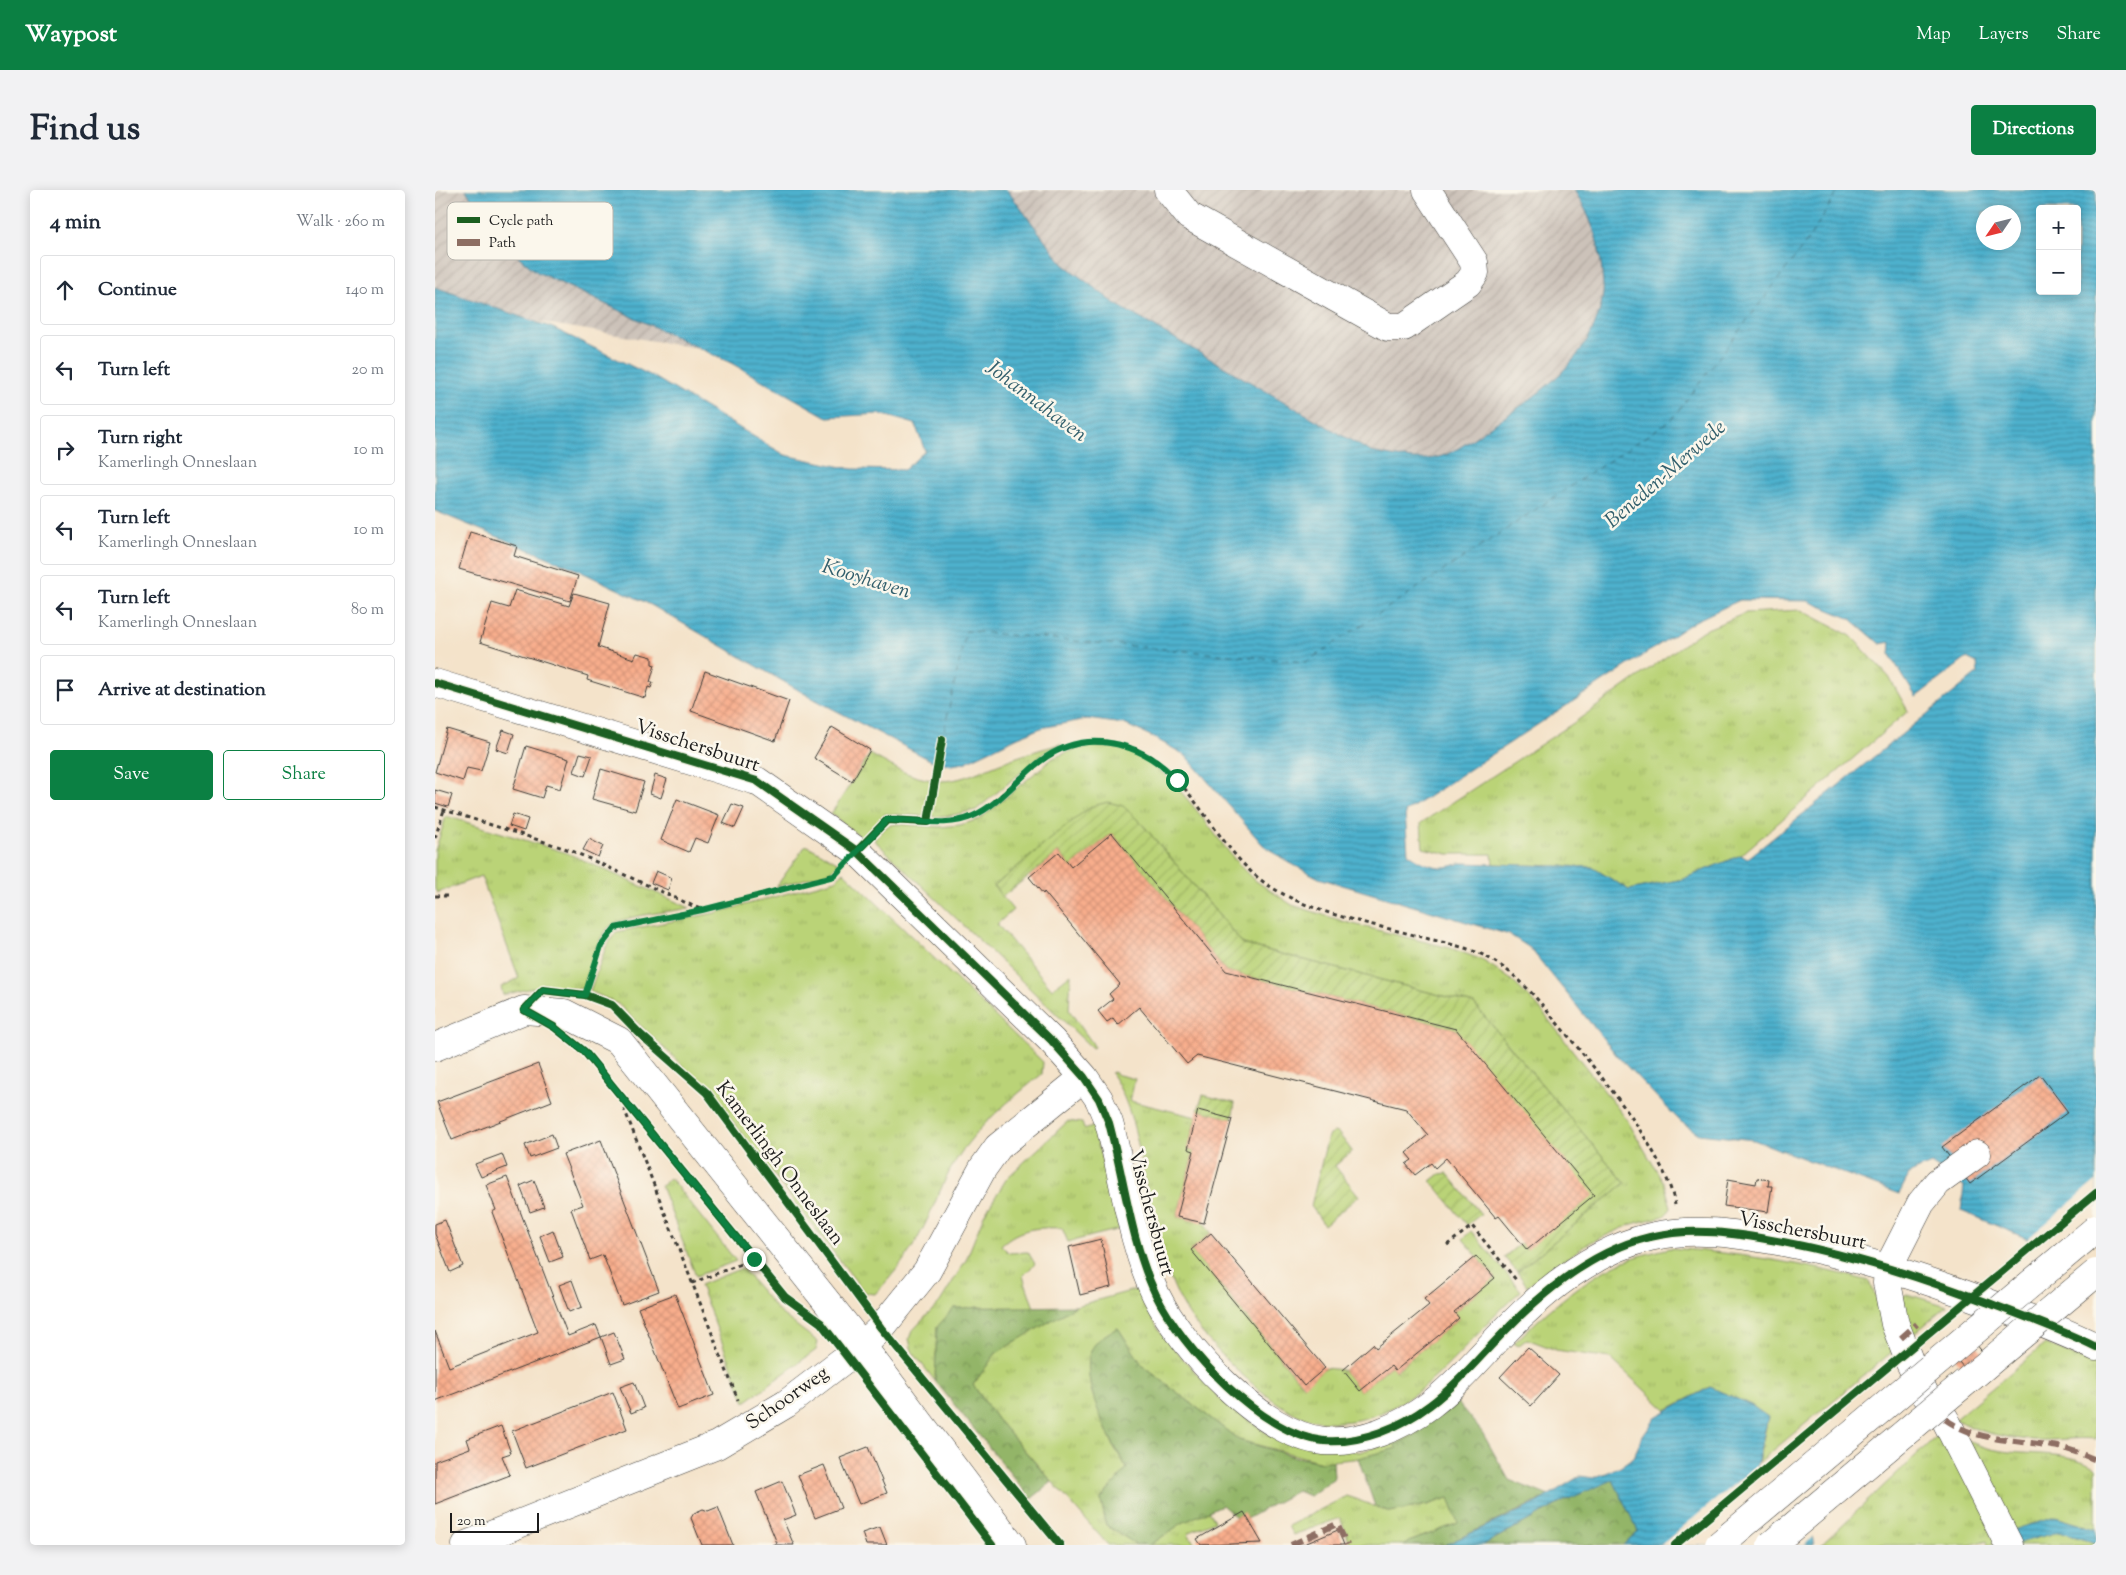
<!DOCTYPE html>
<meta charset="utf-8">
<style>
:root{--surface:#fff;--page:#f2f2f3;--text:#1f2937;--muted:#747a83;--line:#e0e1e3;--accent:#0b8043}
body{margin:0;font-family:"Sorts Mill Goudy",serif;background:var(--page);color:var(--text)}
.controls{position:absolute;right:15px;top:15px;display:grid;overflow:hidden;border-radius:5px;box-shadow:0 2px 12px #0003}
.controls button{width:45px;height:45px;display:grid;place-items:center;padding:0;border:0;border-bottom:1px solid var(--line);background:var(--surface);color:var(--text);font:25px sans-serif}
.compass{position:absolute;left:1541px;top:15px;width:45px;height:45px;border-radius:50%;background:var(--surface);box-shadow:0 2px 12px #0003;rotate:235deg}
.scale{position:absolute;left:15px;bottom:12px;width:89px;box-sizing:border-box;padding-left:5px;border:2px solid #1c1c1c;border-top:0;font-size:14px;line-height:18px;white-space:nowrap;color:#1c1c1c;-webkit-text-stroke:4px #fbf7ec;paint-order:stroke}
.stop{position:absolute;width:15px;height:15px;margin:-11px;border:4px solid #0b8043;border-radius:50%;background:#fff}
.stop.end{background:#0b8043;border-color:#fff;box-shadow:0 1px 5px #0008}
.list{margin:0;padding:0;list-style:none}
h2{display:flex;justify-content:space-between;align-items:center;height:65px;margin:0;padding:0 20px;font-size:21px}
h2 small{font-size:16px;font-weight:400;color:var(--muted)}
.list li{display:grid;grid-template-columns:32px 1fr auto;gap:15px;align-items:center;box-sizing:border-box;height:70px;margin:0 10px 10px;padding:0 10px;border:1px solid var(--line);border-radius:5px}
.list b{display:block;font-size:19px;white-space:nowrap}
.list p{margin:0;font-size:16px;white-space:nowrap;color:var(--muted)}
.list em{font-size:16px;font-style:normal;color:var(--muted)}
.actions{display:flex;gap:10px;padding:15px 20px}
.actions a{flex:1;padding:11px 0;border:1px solid var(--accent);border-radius:5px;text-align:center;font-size:18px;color:var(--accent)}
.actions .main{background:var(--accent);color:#fff}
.icon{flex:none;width:28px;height:28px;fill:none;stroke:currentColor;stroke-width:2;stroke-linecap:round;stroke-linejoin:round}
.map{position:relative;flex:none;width:1661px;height:1355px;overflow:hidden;border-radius:5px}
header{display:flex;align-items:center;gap:30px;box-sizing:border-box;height:70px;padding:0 25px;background:var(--accent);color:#fff}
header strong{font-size:24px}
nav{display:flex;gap:28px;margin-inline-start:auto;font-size:18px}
.intro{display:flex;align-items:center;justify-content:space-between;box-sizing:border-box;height:120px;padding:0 30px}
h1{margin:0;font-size:35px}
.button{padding:12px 22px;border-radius:5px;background:var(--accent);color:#fff;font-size:18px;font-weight:700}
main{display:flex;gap:30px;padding:0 30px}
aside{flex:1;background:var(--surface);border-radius:5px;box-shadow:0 2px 12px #0003}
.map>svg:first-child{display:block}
.industrial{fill:url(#industrial-furrows)}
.grass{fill:url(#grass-tufts);stroke:#6b784a}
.forest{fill:url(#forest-crowns);stroke:#586842}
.garden{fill:url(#garden-furrows);stroke:#6b784a}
.water{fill:url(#water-rules);stroke:#356674;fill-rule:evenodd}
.pier{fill:#f4e3ca}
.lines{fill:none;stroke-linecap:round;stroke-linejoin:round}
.ferry{stroke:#325f6c;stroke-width:1;stroke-dasharray:6 5;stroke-linecap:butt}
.building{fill:url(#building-cross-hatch)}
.minor-casing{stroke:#3c3a36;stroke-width:29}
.path{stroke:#3c3a36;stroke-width:3;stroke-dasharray:4 4;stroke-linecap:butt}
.minor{stroke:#fff;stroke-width:28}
.major-bridge-casing{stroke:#3c3a36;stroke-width:29;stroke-linecap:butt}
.major-bridge{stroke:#fff;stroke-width:28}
.quiet{stroke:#8d6e63;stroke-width:6;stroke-dasharray:12 6;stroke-linecap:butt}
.cycleway-casing{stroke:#fbf7ec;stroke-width:11}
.cycleway{stroke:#1b5e20;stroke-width:8}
.route{stroke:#0b8043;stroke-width:6}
.labels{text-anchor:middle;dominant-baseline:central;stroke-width:5;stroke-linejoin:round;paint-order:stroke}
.street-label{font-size:20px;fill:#1c1c1c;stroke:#fbf7ec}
.water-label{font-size:21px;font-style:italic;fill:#325f6c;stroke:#fbf7ec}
.key{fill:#fbf7ec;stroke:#b8b5ae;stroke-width:1}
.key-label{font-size:14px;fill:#1c1c1c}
</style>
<header>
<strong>Waypost</strong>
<nav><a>Map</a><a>Layers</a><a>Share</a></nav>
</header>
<div class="intro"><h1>Find us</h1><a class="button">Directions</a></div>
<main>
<aside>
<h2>4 min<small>Walk · 260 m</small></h2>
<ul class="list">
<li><svg class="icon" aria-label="ahead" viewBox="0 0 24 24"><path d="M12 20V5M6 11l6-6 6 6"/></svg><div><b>Continue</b></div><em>140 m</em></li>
<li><svg class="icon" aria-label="left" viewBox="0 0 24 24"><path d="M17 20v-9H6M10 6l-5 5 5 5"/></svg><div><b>Turn left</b></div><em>20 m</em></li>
<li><svg class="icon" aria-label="right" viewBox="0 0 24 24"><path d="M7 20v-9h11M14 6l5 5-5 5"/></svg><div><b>Turn right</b><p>Kamerlingh Onneslaan</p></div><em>10 m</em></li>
<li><svg class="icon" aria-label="left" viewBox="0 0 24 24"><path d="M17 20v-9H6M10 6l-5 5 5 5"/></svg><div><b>Turn left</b><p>Kamerlingh Onneslaan</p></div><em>10 m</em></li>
<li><svg class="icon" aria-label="left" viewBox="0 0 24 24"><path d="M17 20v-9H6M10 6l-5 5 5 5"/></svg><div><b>Turn left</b><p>Kamerlingh Onneslaan</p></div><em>80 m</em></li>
<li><svg class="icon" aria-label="arrive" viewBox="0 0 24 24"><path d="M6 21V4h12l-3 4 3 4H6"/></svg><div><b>Arrive at destination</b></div></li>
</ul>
<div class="actions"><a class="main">Save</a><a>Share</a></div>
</aside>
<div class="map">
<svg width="1661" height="1355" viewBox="0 0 1661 1355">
<defs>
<pattern id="industrial-furrows" width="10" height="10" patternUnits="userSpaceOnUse" patternTransform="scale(1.25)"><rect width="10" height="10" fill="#ccc2b9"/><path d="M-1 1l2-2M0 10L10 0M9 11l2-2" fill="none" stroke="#afa69e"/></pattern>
<pattern id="grass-tufts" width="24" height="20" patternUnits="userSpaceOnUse" patternTransform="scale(1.25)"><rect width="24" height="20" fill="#bad377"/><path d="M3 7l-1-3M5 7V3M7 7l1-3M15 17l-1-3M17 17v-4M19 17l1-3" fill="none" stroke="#9fb566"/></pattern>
<pattern id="forest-crowns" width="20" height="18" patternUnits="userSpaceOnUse" patternTransform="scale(1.25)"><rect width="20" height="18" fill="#93b568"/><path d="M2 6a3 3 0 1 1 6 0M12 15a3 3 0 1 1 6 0" fill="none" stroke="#779255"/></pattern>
<pattern id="garden-furrows" width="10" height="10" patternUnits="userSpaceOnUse" patternTransform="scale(1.25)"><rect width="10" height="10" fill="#bad377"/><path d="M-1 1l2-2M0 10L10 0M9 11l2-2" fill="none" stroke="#9fb566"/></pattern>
<pattern id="water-rules" width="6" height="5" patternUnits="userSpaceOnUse" patternTransform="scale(1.25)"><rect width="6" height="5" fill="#4eb1cd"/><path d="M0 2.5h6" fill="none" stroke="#408fa6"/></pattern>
<pattern id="building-cross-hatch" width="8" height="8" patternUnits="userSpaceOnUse" patternTransform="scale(1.25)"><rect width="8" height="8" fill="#f8ad8c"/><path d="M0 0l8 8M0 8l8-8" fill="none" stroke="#d49478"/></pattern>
</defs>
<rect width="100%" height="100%" fill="#fbf7ec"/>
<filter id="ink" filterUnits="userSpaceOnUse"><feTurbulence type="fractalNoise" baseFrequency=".02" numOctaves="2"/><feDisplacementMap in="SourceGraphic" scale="10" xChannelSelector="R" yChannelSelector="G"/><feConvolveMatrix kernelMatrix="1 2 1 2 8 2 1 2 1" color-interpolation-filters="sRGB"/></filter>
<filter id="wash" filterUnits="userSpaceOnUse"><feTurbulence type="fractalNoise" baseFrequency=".0096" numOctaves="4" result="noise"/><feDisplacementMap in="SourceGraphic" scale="20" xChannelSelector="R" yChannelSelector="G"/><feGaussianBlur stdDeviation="1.12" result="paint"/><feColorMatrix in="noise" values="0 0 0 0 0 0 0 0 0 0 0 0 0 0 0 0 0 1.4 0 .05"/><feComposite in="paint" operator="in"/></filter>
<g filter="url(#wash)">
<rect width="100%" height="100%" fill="#f4e3ca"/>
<path class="industrial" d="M0,0H1154L1173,30L1168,171L1038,285L0,115Z"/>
<path class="grass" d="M1366,420L1416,446L1454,487L1473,521L1306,665L1248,689L1194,700L1157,677L1058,674L1057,664H1013L988,658L986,633L1140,532L1267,441L1311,423Z
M626,554L609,563L541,620L508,627L450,624L427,648L396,624L435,564C453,574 470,585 491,589C520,596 541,582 568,572C587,565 606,559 626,554Z
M658,556C673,557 687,558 700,564C740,583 777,643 806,677L818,689L857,715L914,733L1015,758L1045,769L1061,779L1075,789L1102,815L1192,930L1229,993L1236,1017L1234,1021L1229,1026L1197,1034L1154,1053L1092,1096L1082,1082L1190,993L1039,814L808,754L707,634L658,616L559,696L578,720L562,734L617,799L636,784L634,820L658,854L659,857L657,858L439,650L451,637L459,634L505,637L525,635L545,629L618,568L641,559Z
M11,626L132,663L255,718C236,722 185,725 173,738C159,754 154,779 147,799L106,796L68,805L66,797L84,788L46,686L2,703L0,699V661Z
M371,655L404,673L396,682L341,697Z
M409,682L608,872L607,884C575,910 543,935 521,970C506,994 498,1021 484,1046C472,1068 457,1086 440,1104L430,1103L274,901L183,814L155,801L171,757L181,742L280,723L401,690Z
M679,882L680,884L700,889L695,911L761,927L753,959L759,961L742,1027L769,1033L776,1043L756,1060L868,1196L890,1178L908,1180L925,1201L956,1176L961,1181L1024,1128L1019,1122L1060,1088L1028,1049L1036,1041L1086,1101C1042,1138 1007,1194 954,1219C929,1232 897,1236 870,1228C833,1215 771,1154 751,1120C738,1098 729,1074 722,1050C708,1000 706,926 676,883Z
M633,931L647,933L649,939L658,936L685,1039L633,1052L627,1038C603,1037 584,1038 566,1055L574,1063L593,1062L600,1074L588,1086L599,1118L540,1117L502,1137L500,1191L477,1161L474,1149L477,1141L505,1112L531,1070L549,1025L572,988Z
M235,988L301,1071L261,1086L226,996Z
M1235,1058C1302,1063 1369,1073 1434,1091L1463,1157L1323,1273L1333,1228L1316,1215L1275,1197L1231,1220L1175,1168L1121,1160L1092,1149L1083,1156L1079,1153C1111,1122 1155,1082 1198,1068C1210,1064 1223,1061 1235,1058Z
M307,1078L344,1122L383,1152L381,1160L310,1212L265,1095Z
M703,1099L724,1141L743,1163L786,1210L833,1244L924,1262L960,1252L984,1240L985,1243L960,1255L962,1258L928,1268L887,1272L804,1250L708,1176L683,1138L654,1165L656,1200L679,1257L692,1278L666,1309L671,1335L702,1355H673L562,1229L538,1195L561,1163L586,1147L641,1116Z
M1472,1104L1512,1116L1473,1149L1467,1107Z
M1610,1154L1661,1175V1249C1640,1247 1620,1251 1599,1250C1572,1248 1543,1243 1520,1229Z
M1510,1238C1528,1249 1545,1258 1567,1261C1599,1266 1632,1260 1661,1278V1339L1620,1327L1580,1346L1553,1355L1552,1350L1535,1355H1386Z
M912,1306L955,1322L992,1315L1014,1307L1024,1333L966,1355H916L905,1328L858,1345L853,1336Z
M774,1320L780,1331L753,1343L760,1355H715L747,1333Z
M1623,1342L1661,1353V1355H1562L1582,1353Z"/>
<path class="forest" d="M641,1116L561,1163L538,1195L562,1229L617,1292L596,1309L500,1191L502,1137L519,1118Z
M683,1138L708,1176L804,1250L861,1267L887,1272L898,1271L899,1288L875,1306L862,1301L813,1328L801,1327L787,1315L747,1333L715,1355H702L671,1335L666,1309L692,1278C675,1250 649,1201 654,1167C656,1153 671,1143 683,1138Z
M1022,1212L1047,1242L1074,1290L1114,1306L1010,1355H966L1023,1333L1014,1308L992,1315L955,1322L940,1316L923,1268L962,1258L959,1255L984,1243V1240Z
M1178,1289L1203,1341L1188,1355H1048L1131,1310Z"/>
<path class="garden" d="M673,612L688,616L707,634L808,754L1039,814L1190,993L1082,1082L1069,1067L1086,1053L1092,1060L1021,839L791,781L677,643L636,677L624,662L567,707L559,696L646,624L658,616Z
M768,905L800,913L797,929L763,920Z
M899,942L904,944L917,961L900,976L924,1006L889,1035L876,1016L893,946Z
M1012,983L1046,1024L1032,1035L996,991L1005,984Z"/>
<path class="water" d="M31,0H572L628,74L682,115L936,262C957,266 979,272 1000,268C1017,265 1039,248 1053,238C1102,206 1160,168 1168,104C1169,97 1167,89 1167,81C1164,50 1156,26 1139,0H1661V1018L1596,1050L1526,1021L1529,996L1496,974L1475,983L1464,1004L1319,950L1264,944L1245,931L1183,867L1095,758L1075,745L884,688L853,672L828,655L750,565L714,545L689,534L652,529L606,538L583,547L529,573L517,575L499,572L377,508L216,415L136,377L0,321V97L118,138L219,187L350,265L417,279L469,280L490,261L480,234L445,224L392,227L296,173L102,82C69,56 53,35 31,0ZM1605,19H1642V101H1605ZM1548,22H1578V52H1548ZM1305,410L1373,411L1416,429L1445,454L1456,452L1455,465L1481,507L1532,468L1542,473L1543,483L1312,669L1306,665L1248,689L1194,700L1157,677L1025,673C1006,682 989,675 973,663L970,622L1260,431Z
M1275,1197L1316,1215L1333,1227L1321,1278L1377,1346L1379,1355H1188L1203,1341L1178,1290L1131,1310L1048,1355H1010L1098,1315L1145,1286L1158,1288L1184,1278L1198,1268L1208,1246L1222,1226Z
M1620,1327L1661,1339V1353L1623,1342L1581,1354L1578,1340Z"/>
<path class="pier" d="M1661,991V1076L1652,1071L1591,1050Z
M1326,1272L1324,1277L1361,1319L1379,1345L1370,1355H1226Z"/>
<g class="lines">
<path class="ferry" d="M507,550L531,441L871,472L1237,229L1373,50L1404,0"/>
</g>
<g id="blocks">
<path class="building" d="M35,342L82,356L79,366L143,386L135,411L24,379Z
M80,400L134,416L139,403L175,413L163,457L199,469L202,463L217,467V474L220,475L215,492H218L216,498L213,497L210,508L152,490L153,486L45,452L57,413L74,418Z
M270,481L354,511L340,551L256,521Z
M397,537L435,560L417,591L379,568Z
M12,539L55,552L46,581L32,578L28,591L0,582Z
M68,540L79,544L73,563L61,559Z
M91,556L134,569L125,599L111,595L107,608L78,599Z
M145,563L157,566L150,586L139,582Z
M166,579L209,592L200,621L157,609Z
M220,585L232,589L226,608L215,604Z
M0,600L17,605L13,617L0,613Z
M242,609L284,625L273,653L260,648L254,662L226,650Z
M297,614L309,618L300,638L288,633Z
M78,624L93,629L89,641L74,636Z
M677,643L791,781L1021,839L1159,1005L1092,1060L1064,1026L1061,1028L1011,968L1000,978L996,973L980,985L971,974L977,970L971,963L993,945L971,919L762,866L752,874L704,817L683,835L678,828L672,832L663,821L678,809L674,804L685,794L609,702L608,704L594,687L624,662L636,677Z
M154,649L168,656L163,667L148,660Z
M221,681L237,688L233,700L216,693Z
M103,874L117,911L17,950L2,912Z
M1605,885L1633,922L1535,994L1507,957Z
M763,920L797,929L769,1033L742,1027L759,961L753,959Z
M117,944L122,958L95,968L90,955Z
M166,950L224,1101L187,1115L168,1065L155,1070L136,1019L148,1015L128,964Z
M67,964L72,977L46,987L40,974Z
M72,987L133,1146L161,1135L166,1147L179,1142L190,1169L176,1174L166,1147L0,1211V1141L14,1177L103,1142L57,1022L61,1020L51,995Z
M1322,988L1334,990L1333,996H1337L1333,1022L1289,1016L1293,989L1321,994Z
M99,990L109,1017L95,1022L85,996Z
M10,1030L28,1076L15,1082L0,1044V1034Z
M118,1040L128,1067L115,1072L105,1046Z
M776,1043L890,1178L869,1196L756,1060Z
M666,1049L676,1097L645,1105L634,1057Z
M1041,1066L1060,1088L1019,1122L1024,1128L1003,1146L960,1181L956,1176L925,1201L908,1180L938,1154L941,1158L994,1115L989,1109Z
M137,1090L147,1117L134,1122L124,1095Z
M240,1104L279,1205L243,1219L203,1118Z
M1536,1148L1555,1171L1536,1186L1517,1164Z
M1093,1157L1124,1185L1096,1216L1065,1187Z
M199,1192L209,1218L196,1223L185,1197Z
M178,1202L192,1239L91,1278L77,1241Z
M66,1236L76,1263L67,1266L75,1285L0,1314V1271L35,1258L32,1249Z
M433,1257L452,1303L424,1314L405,1268Z
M389,1275L406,1318L380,1328L363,1285Z
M347,1291L361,1325L348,1330L359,1355H338L342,1353L321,1302Z
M283,1317L298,1355H267L256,1328L259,1323L268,1319L273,1321Z
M809,1322L827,1353L766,1355L762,1349Z
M445,1337L452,1355H431L427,1343Z
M903,1340L909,1355H867Z"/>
</g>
</g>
<g filter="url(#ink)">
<use href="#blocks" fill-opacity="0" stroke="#3c3a36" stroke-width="1"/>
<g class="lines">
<g class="minor-casing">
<path id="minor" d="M733,0L754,26L953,137H969L1033,93L1040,83L1039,72L992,0
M0,493L322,591L422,661L617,851L649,887L664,909L674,933C689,988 696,1053 721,1105C747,1158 827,1245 889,1251C926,1254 966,1237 995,1215C1024,1193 1047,1164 1072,1139C1111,1099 1160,1060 1215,1047C1260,1036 1303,1044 1348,1052C1415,1065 1479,1085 1543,1109C1583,1124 1623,1138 1661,1157
M0,857L89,820L129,823L184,851L427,1156L577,1355
M1542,964L1503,992L1486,1013L1453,1078L1452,1093L1460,1134L1475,1173L1490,1204L1510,1229L1574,1355
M31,1355L282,1255L351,1214L427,1156L446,1138L492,1081L548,978L563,957L649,887"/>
</g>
<path class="path" d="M0,617L135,660L267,720L399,685L403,681
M493,632C507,631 523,632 537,627C548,623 559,612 568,604C599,576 623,550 668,552C751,556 773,656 833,695C880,726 941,734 994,749C1011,753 1030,757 1046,764C1062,772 1077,783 1089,795C1105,811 1119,830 1134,847C1167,887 1231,964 1240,1015
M0,648L9,620
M0,706H15
M151,802L166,756L180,738L265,720
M183,903L303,1210
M1012,1055L1037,1036L1082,1091
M257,1093L319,1069"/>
<use href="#minor" class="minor"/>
<g class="major-bridge-casing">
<path id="major-bridge" d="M1284,1355L1661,1039
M1336,1355L1661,1083"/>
</g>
<use href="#major-bridge" class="major-bridge"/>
<path class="quiet" d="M1466,1148L1482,1134
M1510,1229C1542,1252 1579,1249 1617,1256C1632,1258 1647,1264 1661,1270
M856,1355L902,1334L912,1355"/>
<g class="cycleway-casing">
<path id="cycleway" d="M0,493L322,591L422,661L617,851L649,887L664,909L674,933C689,988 696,1053 721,1105C747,1158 827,1245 889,1251C926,1254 966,1237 995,1215C1024,1193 1047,1164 1072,1139C1111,1099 1160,1060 1215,1047C1260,1036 1303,1044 1348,1052C1415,1065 1479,1085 1543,1109C1583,1124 1623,1138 1661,1157
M422,661L452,630L493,632L507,550
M557,1355L386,1133L350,1107L149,861L119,837L89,820L108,800L150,805L177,815L205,844L272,903L446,1138L625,1355
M1240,1355L1661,1003"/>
</g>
<use href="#cycleway" class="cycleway"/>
</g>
</g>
<g class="lines" filter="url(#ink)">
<path class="route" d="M319,1069L149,861L119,837L89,820L108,800L150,805L166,756L180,738L267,720L399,686L452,630C479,629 512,638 538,626C563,615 582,590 603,573C648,537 704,550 742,590"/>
</g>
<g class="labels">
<g class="street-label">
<text transform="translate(262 557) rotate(18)">Visschersbuurt</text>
<text transform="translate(344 974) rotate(53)">Kamerlingh Onneslaan</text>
<text transform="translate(715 1023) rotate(75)">Visschersbuurt</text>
<text transform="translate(1367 1042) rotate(11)">Visschersbuurt</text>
<text transform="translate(353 1209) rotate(-35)">Schoorweg</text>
</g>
<g class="water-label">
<text transform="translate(601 212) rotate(37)">Johannahaven</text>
<text transform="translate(1231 285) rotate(-41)">Beneden-Merwede</text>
<text transform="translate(431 390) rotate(17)">Kooyhaven</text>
</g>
</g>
<rect x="12" y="12" width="166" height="58" rx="8" class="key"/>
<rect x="22" y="27" width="23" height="6" fill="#1b5e20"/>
<rect x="22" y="49" width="23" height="7" fill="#8d6e63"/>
<g class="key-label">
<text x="54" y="35">Cycle path</text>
<text x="54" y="57">Path</text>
</g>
</svg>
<div class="controls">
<button>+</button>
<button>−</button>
</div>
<svg class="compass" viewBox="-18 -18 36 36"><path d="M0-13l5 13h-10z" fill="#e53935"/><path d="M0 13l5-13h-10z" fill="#747a83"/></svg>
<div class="scale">20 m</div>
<div class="stop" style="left:742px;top:590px"></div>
<div class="stop end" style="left:319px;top:1069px"></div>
</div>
</main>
